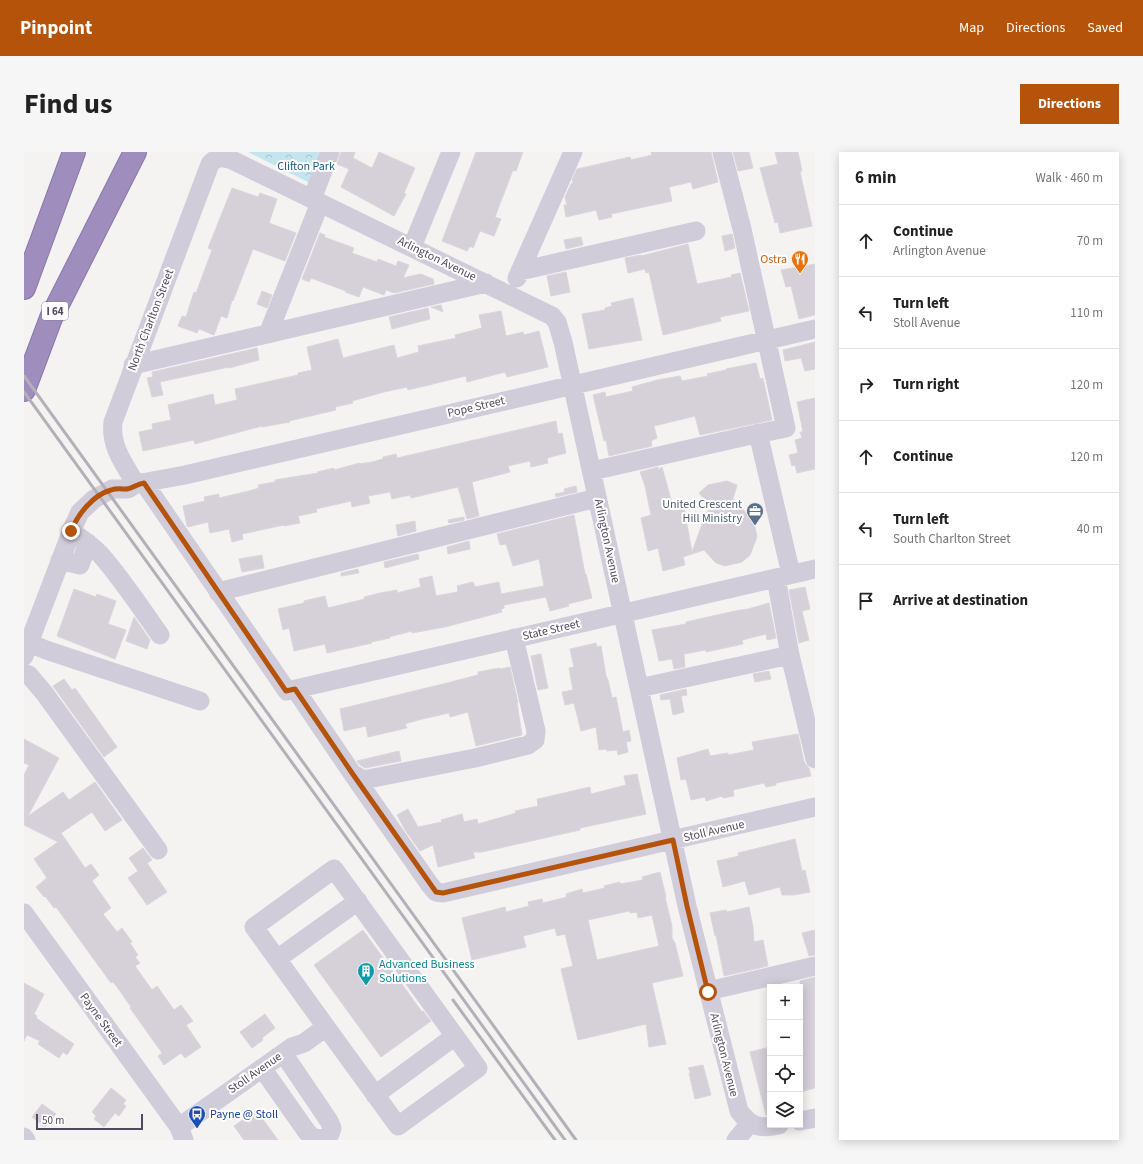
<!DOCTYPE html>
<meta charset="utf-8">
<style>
:root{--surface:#fff;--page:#f6f6f6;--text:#222;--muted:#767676;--line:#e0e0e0;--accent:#b45309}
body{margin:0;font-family:"Source Sans 3",sans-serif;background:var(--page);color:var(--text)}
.controls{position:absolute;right:12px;bottom:12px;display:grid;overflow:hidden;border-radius:0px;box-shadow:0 2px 10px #0003}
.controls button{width:36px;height:36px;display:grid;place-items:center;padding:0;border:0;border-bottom:1px solid var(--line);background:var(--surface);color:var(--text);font:20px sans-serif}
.scale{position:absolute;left:12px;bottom:10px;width:107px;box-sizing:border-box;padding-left:4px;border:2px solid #514a5e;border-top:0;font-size:11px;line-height:14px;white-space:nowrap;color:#514a5e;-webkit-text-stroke:3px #fff;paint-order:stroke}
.stop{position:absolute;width:12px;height:12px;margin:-9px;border:3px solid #b45309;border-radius:50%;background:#fff}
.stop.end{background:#b45309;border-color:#fff;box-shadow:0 1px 4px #0008}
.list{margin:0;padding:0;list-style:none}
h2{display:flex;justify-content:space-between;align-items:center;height:52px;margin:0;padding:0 16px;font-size:17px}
h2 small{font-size:13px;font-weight:400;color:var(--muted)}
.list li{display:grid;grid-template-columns:26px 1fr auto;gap:12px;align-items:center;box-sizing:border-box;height:72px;padding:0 16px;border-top:1px solid var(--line)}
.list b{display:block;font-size:15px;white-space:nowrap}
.list p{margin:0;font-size:13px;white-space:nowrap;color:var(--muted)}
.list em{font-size:13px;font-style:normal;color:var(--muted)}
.icon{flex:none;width:22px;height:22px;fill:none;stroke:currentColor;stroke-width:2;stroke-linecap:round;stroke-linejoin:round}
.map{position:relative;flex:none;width:791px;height:988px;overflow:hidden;border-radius:0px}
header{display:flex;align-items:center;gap:24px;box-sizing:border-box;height:56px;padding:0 20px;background:var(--accent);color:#fff}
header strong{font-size:19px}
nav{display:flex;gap:22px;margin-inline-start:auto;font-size:14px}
.intro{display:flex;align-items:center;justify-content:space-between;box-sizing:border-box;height:96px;padding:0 24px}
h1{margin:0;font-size:28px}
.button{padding:10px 18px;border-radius:0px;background:var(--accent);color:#fff;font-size:14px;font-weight:700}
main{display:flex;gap:24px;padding:0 24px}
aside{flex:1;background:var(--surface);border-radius:0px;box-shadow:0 2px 10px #0003}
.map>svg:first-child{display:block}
.park{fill:url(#park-crowns)}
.building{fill:#d6d1d9;stroke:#dad6dc;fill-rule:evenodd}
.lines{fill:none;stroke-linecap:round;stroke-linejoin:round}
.highway-casing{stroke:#8978a9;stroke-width:24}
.minor{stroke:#d1ccda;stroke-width:19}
.highway{stroke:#9e8dbd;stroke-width:22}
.rail{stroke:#b3b0b7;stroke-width:3}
.route{stroke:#b45309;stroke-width:5}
.labels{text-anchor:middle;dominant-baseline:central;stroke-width:4;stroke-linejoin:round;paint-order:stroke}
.shield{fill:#fff;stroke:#85808e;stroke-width:1}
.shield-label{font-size:11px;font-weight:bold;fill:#514a5e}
.park-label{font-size:12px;fill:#1d5d7d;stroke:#fff}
.street-label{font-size:12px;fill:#514a5e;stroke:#fff}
.food-label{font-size:12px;fill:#c56008;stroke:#fff;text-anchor:end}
.service-label{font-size:12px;fill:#4e5e75;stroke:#fff;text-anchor:end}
.culture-label{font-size:12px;fill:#0d838f;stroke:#fff;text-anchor:start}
.transit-label{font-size:12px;fill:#164399;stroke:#fff;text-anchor:start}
</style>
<header>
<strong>Pinpoint</strong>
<nav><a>Map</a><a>Directions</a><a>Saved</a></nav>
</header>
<div class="intro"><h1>Find us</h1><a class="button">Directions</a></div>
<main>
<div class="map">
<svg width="791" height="988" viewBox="0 0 791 988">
<defs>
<pattern id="park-crowns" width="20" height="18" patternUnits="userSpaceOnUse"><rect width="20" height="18" fill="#c4e4ee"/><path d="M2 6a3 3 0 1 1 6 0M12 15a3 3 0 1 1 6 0" fill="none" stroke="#aac5ce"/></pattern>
</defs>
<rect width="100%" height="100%" fill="#f4f3f2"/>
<path class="park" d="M224,0H302L290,33Z"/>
<path class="building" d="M317,0H331L329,6L348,16L355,0L391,16L380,41L382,42L370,64L317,35L325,17L313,12Z
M452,0H499L492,19L489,18L471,65L477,67L470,84L456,79L449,96L446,94L443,99L418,89Z
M627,0H687L694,30L669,37L667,30L645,35L648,49L587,62L588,65L575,68L572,58L542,65L540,53H543L541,45L547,32L549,31L548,28L553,17L606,5L607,8L628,3Z
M709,0H725L729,16L714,19Z
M751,0H774L778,19L776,20L788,74L756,81L754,70L751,71L736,16L754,12Z
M208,36L234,45L236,41L253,47L245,71L272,81L261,109L229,97L209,149L208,148L203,166L197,164L190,183L175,177L173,181L154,174L158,164L162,165L170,140L172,141L188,98L184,96Z
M296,81L301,83L300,85L330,96L328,101L353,110L354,107L372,114L374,109L385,113L379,126L397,122L409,127L410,132L370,141L362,138L360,143L339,135L335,145L321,140L322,139L287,126L285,130L278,127Z
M708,82L711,96L701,99L698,84Z
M557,85L559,93L542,97L540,88Z
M664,92L673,132L708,125L707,123L716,121L725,159L696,165L697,169L639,183L625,120L622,121L621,117L604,121L601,106L617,103V104Z
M791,112V163L775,167L767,134L762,135L757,118Z
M542,120L546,140L527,144L523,124Z
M238,139L248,143L243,156L233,152Z
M609,146L618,188L565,197L558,162L581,158V156L588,154L587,151Z
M417,153L419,160L407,155Z
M404,156L406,167L368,177L365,165Z
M477,159L482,184L499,180L500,183L515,179L524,215L483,225L481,220L443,230L442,224L384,238L383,235L360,240L328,249L329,251L311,255L312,258L265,269L266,270L238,275V274L171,292L170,288L119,299L115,280L129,277L128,272L147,268L144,253L189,242L191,253L213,248L211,237L274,223V221L288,218L283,195L314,187L319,206L370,193L373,206L395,200L394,194L432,186L431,183L458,176L455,163Z
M791,190V217L781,219L777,206L761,209L759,198Z
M233,196L235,208L205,216V215L136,230L139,243L128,245L123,226L129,225L128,220Z
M732,211L736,227L739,226L748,268L676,283L671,264L630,274L633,286L627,289L628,294L585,304L582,288L580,289L569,243L581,240L582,245L586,244L609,239L608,235L633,228L656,224L658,229L684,224L683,222L702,218V217Z
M791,246V317L773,321L771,313L768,314L765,303L774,301L771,288L778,286L776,280H779L773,250Z
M532,269L534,282L538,281L542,301L523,306L524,311L507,315L506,309L484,314L486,320L448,330L455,364L443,367L434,335L387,346L386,343L368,347L366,340L344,344L346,351L328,355L327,349L292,357L293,360L274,364L276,371L260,374V373L218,382L219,387L208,390L205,377L186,381L184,370L164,375L163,374L159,354L181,349L180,345L195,342V346L225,339L235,336L234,333L251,330V328L294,321L293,320L310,316V318L336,311V312L348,310L359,307V305L372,302L373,306L399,300Z
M634,315V318L638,315L650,358L660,356L668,400L682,361L688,356L675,341L684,333L703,329L713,333L708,351L716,354L730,370L733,385L726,403L718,410L701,414L692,411L680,398L659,405L661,413L639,419L634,396L624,399L617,366L627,363L621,334L616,320Z
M552,334L553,340L532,345L531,342L541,340L540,337Z
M550,363L561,422H562L568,446L544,452L545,454L526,459L522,445L480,453V456L477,457L478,460L421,475L388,481V479L365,485L366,486L347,490L348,491L303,501L301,492L270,499L265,476L259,478L254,457L280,451V449L301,444L304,456L341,447L340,445L356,441L373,438V441L397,435L395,427L408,424L412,444L433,440L434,439L433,434L449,430L451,435L475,430L477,442L520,434L515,407L489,414L482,392L476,393L473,382Z
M440,365V368L425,371L424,368Z
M391,369L392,379L374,384L372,373Z
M445,389L446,397L424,402L423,395Z
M394,402L395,407L361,416L360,410Z
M238,403L240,416L218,420L215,407Z
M334,417L335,421L317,424V421Z
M781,435L786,457L778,459L785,488L775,491L765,438Z
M50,437L72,445L73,442L92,449L84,472L102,478L91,507L33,484Z
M745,451L752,486L743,488L742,482L718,488L719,492L682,500V498L660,502L661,515L650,517L648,507L635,509L628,478L662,472V470L711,459L724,457Z
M110,465L126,488L123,497L102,489Z
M572,491L573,495L577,494L582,524L584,528L588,546L592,545L599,580L605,578L607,589L602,590L604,600L594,603L593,598L583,599L582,597L575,598L572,575L557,579L550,551L541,553L538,540L549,538L545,516L550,515L546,497Z
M517,502L524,536L514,538L507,504Z
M486,515L494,551H493L498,583L452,594L444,560L426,565L425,561L398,567L381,572L383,576L344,585L342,574L320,579L316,557L419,532L454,523V520L476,516L477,517Z
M745,519L747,527L731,530L729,522Z
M40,527L48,538L51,536L93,595L80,605L29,534Z
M662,537L663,543L657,544L660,560L649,563L646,547L637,548L636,543Z
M774,582L780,610L785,616L787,624L752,631V633L742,635L740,631L709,638L710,644L699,646L698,644L682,649L681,645L667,648L662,627L657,628L653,606L684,597L686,604L704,601V603L730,598L728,590Z
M0,587L35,606L4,664L39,640L45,648L71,630L98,668L81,679L68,660L37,681L61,716L67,712L75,723L68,729L87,756L79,762L93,780L98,776L108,790L106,791L114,803L111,805L116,811L111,814L128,838L133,834L150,858L157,853L169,869L162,873L177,895L161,906L157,901L140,913L134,904L138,901L106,856L107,855L96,839L89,830L87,831L32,755L30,756L21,744L20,745L12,735L23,726L10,707L34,690L0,673V623L5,613L0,611Z
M375,599L377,609L341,616L336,613L333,609Z
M613,622L622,662L556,676V678L458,700H449L451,706L414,715L409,693L396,699L381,678L373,663L384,657L394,675L418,670L417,668L438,662L440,670L453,667L454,672L492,661L491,659L514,654L513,647L518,646L566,635L567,642L602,633L600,624Z
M771,687L778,719L781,718L786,740L770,743H758L756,735L725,743L721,729L699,735L693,709L715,704L714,701Z
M119,696L128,708L123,711L143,740L123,753L104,726L114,719L105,706Z
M636,720L642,745H641L648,774V786L651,791L659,824L628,831L642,892L625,895L622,872L554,888L537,817L549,814L541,782L533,784L531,776L499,784L502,795L448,808L438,766L481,755L482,760L505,754L504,750L518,747L519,751L543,745L542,742L558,737L559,741L581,736L580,734L596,730V732L619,728L618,725ZM605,759L606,761L613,760L614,766L628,763L635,794L573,808L564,768Z
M725,755L729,775L730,790L739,788L744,814L700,824L692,783L691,784L686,761L702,758L703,760Z
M339,778L398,860L399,859L407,869L357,905L290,813Z
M791,778V803L785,804L778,781Z
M791,825V936L776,940V829Z
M0,831L20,842L10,862L13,864L12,866L50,892L43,903L39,900L35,906L14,892L16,889L3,883L0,889Z
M241,862L251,876L238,886L239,888L228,896L216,880Z
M746,895V962L742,963L726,900Z
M679,913L687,943L671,947L665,921H667L664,916Z
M87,936L102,948L99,952L102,954L95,964L91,961L80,975L70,967L72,964L68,960Z
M18,952L32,962L21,975L8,965Z
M232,958L254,988H220L210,974Z"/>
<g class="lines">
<g class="highway-casing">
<path id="highway" d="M0,136L50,0
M0,238L27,166L111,0"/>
</g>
<path class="minor" d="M288,47L306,0
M388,95L427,0
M496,119L672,79
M493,126L549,0
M244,182L296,51
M109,213L462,131
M734,281L767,422
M568,319L723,284L762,276L718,77L698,0
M120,331L263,539L791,417
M112,332C100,312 86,294 89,270L186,12C193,4 198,5 208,8L528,164L533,170L539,190L663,754L715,959C727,975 736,977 755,973
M47,379C57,386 67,393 76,402C98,427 117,456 136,483
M36,408L56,413L64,391
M752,426L766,503L791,607
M194,440L573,346
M5,491L22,498L176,549
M0,504L50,373L56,360L70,347L88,337H104L112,332L161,323L791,177
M0,521L5,523L21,542L134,698
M615,536L766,503
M271,537L328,621L339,628L451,606L504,593L511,588L512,579L490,486
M328,621L406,733L412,740L419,741L791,655
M0,761L155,975L160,988
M253,807L334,749
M684,839L791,814
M238,916L283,980L288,985L299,987L306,982L308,976L305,969L259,901
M351,943L431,884
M776,969L791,966
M155,975L268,895L280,891L302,875L374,974L454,916L310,717L230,775L302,875
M0,985L2,988
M712,988L726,971"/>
<use href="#highway" class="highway"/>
<path class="rail" d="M0,224L552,988
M0,240L541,988
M429,848L531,988"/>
</g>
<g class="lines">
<path class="route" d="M47,379C54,362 69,343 87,338C92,336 98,337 103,337C109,336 113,332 120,331L262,539L271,537L328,621L412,740L419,741L649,688L663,754L684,840"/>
</g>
<defs>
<g id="restaurant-pin" transform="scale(0.9)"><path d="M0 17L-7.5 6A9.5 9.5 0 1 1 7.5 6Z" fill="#e8710a" stroke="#fff"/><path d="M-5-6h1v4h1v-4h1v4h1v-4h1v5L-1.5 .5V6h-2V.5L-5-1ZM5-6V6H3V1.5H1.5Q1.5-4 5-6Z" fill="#fff"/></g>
<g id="office-pin" transform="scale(0.9)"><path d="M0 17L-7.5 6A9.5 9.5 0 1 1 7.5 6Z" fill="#5c6f8a" stroke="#fff"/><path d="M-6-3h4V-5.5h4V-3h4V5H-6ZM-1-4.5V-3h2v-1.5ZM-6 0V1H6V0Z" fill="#fff"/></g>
<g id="building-pin" transform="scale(0.9)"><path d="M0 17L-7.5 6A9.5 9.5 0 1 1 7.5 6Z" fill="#0f9aa8" stroke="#fff"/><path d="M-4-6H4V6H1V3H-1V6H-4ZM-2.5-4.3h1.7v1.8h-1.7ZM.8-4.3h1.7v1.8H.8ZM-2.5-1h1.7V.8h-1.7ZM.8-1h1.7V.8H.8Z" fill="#fff"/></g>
<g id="bus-pin" transform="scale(0.9)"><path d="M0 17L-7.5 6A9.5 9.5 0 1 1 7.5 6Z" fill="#1a4fb4" stroke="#fff"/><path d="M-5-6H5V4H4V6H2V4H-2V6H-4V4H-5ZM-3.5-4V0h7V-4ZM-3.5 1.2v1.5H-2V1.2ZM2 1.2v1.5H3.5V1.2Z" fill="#fff"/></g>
</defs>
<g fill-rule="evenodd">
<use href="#restaurant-pin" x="776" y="107"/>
<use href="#office-pin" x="731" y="359"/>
<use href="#building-pin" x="342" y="819"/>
<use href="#bus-pin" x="173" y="962"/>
</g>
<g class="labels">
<rect class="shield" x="18" y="150" width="26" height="18" rx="3"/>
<g class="shield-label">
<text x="31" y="159">I 64</text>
</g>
<g class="park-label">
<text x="282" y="14">Clifton Park</text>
</g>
<g class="street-label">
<text transform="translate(413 107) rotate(26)">Arlington Avenue</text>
<text transform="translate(127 168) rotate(-69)">North Charlton Street</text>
<text transform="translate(452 255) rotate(-13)">Pope Street</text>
<text transform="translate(583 389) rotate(78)">Arlington Avenue</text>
<text transform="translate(527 478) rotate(-13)">State Street</text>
<text transform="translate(690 679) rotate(-13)">Stoll Avenue</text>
<text transform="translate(77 868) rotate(54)">Payne Street</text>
<text transform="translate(700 903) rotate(76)">Arlington Avenue</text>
<text transform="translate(231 921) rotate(-35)">Stoll Avenue</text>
</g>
<g class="food-label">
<text x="763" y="107">Ostra</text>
</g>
<g class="service-label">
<text x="718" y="352">United Crescent<tspan x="718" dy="14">Hill Ministry</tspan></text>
</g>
<g class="culture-label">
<text x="355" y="812">Advanced Business<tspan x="355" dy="14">Solutions</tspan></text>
</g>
<g class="transit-label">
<text x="186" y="962">Payne @ Stoll</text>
</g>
</g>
</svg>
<div class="controls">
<button>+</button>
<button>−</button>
<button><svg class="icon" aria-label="locate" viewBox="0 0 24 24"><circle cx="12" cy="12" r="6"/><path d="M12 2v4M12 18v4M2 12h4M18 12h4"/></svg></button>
<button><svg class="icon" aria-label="layers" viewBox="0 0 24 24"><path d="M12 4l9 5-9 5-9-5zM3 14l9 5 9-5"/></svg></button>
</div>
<div class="scale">50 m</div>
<div class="stop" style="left:684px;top:840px"></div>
<div class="stop end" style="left:47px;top:379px"></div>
</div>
<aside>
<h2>6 min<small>Walk · 460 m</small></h2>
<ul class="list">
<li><svg class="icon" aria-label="ahead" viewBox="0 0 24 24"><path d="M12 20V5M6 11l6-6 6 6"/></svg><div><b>Continue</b><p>Arlington Avenue</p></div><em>70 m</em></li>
<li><svg class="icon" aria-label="left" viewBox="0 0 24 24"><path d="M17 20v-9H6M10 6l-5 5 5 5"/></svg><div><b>Turn left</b><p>Stoll Avenue</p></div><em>110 m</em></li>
<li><svg class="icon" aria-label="right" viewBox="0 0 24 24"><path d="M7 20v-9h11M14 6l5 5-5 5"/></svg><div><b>Turn right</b></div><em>120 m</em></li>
<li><svg class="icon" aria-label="ahead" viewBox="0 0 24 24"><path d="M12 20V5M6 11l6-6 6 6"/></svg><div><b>Continue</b></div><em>120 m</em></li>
<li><svg class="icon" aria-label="left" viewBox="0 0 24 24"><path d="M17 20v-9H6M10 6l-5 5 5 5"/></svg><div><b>Turn left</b><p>South Charlton Street</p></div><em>40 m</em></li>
<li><svg class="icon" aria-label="arrive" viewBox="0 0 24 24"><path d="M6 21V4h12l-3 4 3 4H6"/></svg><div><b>Arrive at destination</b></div></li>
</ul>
</aside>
</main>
